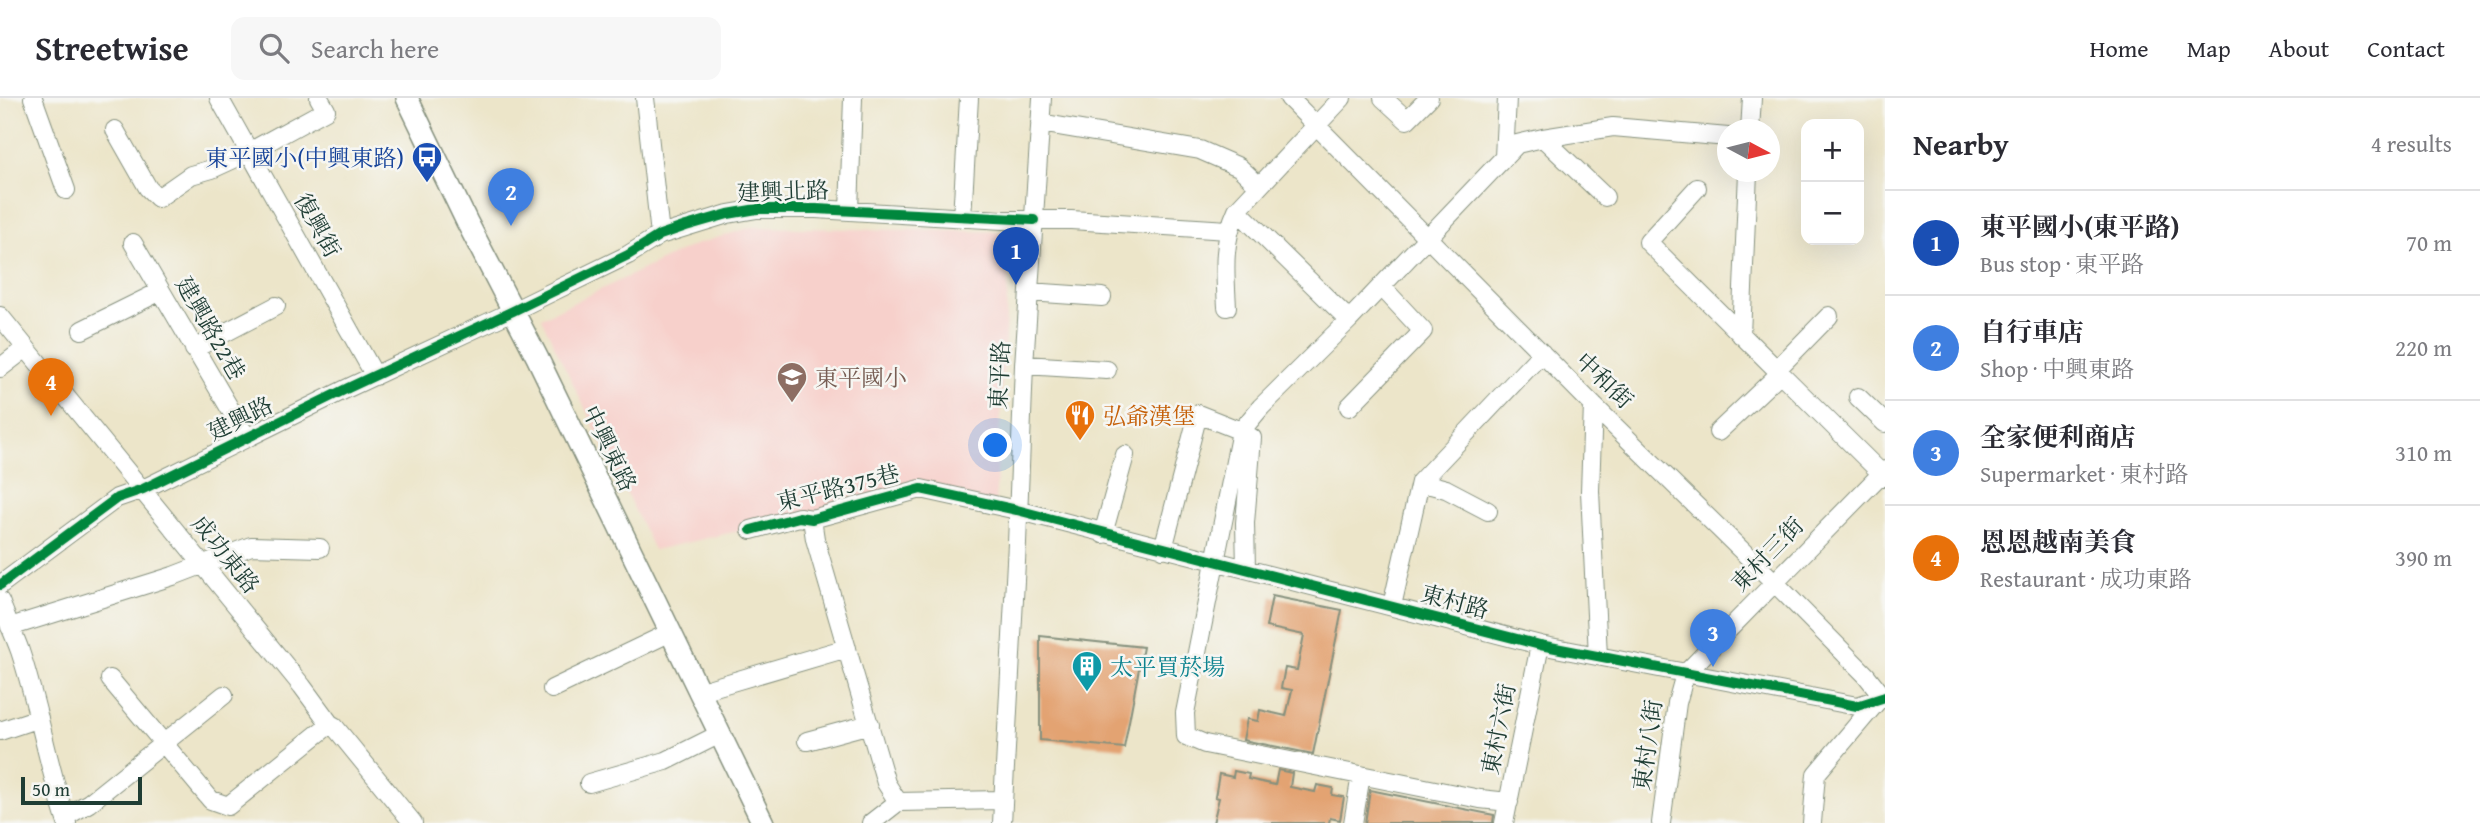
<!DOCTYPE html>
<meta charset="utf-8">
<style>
:root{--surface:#fff;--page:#f7f7f7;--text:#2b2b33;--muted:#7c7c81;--line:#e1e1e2;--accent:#d1495b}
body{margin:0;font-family:"Gentium Book Plus","Noto Serif TC",serif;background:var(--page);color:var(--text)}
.controls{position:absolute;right:21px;top:21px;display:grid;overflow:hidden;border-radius:14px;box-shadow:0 7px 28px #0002}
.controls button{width:63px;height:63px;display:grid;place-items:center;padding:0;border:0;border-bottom:2px solid var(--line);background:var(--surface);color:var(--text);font:35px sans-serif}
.compass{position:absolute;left:1717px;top:21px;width:63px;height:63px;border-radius:50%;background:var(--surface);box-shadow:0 7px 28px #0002;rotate:97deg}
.scale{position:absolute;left:21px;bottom:18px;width:121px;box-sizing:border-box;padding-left:7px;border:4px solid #1f3d34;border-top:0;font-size:19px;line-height:24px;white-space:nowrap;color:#1f3d34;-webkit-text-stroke:5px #f6f6f2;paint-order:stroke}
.you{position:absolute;left:996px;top:348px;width:24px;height:24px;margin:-18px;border:5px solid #fff;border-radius:50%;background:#1a73e8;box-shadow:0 0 0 10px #1a73e833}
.badge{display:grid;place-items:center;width:46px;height:46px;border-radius:50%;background:var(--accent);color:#fff;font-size:23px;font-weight:700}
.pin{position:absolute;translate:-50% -58px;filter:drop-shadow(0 2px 4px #0008)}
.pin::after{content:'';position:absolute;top:37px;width:24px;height:21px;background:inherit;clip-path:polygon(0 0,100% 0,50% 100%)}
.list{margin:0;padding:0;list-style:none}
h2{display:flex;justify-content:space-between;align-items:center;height:91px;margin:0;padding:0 28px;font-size:30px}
h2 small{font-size:23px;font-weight:400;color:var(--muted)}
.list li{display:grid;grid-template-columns:46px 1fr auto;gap:21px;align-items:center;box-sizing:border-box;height:105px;padding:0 28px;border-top:2px solid var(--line)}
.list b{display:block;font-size:26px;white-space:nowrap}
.list p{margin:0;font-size:23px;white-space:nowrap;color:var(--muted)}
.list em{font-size:23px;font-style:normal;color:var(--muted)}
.icon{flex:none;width:38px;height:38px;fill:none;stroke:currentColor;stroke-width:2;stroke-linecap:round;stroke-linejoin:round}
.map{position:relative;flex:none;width:1885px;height:725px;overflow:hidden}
header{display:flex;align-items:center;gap:42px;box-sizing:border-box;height:98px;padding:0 35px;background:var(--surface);border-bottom:2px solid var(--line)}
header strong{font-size:33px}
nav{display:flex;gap:38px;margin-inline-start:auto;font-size:24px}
.search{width:490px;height:63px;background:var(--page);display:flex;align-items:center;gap:18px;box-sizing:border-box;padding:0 24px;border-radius:14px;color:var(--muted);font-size:26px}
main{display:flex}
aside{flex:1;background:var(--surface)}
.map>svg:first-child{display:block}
.built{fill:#f7d0cb}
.building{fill:#e3a372}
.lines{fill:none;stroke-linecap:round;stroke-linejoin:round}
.minor-casing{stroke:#86917e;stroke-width:20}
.major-casing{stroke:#86917e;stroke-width:24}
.minor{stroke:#fff;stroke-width:18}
.major{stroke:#fff;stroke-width:21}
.cycleway-casing{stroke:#f6f6f2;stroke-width:15}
.cycleway{stroke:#00873e;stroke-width:10}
.labels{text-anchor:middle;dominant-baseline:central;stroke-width:5;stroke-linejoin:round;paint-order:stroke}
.transit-label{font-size:23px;fill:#164399;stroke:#f6f6f2;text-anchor:end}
.street-label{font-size:23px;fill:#1f3d34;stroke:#f6f6f2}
.education-label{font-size:23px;fill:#785e54;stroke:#f6f6f2;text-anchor:start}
.food-label{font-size:23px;fill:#c56008;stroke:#f6f6f2;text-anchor:start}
.culture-label{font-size:23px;fill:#0d838f;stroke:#f6f6f2;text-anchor:start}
</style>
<header>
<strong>Streetwise</strong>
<div class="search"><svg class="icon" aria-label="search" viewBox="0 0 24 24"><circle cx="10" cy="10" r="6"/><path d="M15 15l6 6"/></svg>Search here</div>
<nav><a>Home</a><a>Map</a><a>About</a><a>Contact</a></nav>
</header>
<main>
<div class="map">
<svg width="1885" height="725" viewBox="0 0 1885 725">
<rect width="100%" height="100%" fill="#f6f6f2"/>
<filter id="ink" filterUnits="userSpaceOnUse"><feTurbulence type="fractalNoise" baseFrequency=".0143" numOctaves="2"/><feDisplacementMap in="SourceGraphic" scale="14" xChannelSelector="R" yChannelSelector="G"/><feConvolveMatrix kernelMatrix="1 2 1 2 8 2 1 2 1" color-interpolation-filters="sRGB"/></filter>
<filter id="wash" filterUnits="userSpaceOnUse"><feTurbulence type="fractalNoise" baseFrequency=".00686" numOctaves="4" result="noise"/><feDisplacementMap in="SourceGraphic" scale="28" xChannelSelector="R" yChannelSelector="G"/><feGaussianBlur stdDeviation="1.57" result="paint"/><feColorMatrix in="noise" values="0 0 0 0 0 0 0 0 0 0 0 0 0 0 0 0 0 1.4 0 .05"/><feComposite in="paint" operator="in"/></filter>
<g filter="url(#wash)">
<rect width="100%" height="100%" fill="#ece5c9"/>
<path class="built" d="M752,129L1011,134L995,408L920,392L654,452L541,220L694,147Z"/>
<g id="blocks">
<path class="building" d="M1272,498L1342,512L1313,656L1243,642L1247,621L1258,623L1260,612L1286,618L1292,592L1281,590L1285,570L1297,572L1304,537L1266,529Z
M1040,538L1143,549L1124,650L1040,642Z
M1278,672L1292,675L1290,689L1315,694L1317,687L1333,690L1332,697L1344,699L1340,722L1330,720L1329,725H1213L1219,700L1215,699L1219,676L1233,679L1234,673L1249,676L1248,681L1275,687Z
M1370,692L1494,717L1493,725H1365Z"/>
</g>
</g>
<g filter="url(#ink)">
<use href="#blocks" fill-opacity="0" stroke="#86917e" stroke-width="2"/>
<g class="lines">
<g class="minor-casing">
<path id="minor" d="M33,0L66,92
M219,0L375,278
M645,0L660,137
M1289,0L1593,307L1774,484L1866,577L1885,601
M1383,0L1407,22L1429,0
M1040,25L1200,52L1239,69L1259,88
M115,32L148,90L158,100L191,77L212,71L249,54L326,12L319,0
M1750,32L1752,0
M1543,40L1605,99
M1504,59L1507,0
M1697,90L1648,144L1885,379
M1237,112L1349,222
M849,113L853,0
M962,120L969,0
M133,145L247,340
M1029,194L1102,199
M1227,209C1225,173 1222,145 1237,112L1342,0
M0,218L302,588L330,626L334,628L413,725
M82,232L161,193
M1741,237L1748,74
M194,251L276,208
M1024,267L1107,272
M0,270L26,250
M1858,299L1885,325
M1593,307L1590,393L1598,558
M1349,309L1423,233L1381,188
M1718,334L1775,280L1782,266L1829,218
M1420,384L1446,391L1488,413
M812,421L815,441L886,685L898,704L1002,702
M751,432L799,419L812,421L921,391L1017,412L1540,547L1857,608L1885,599
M1103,436L1125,357
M1163,451L1198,316L1241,333L1252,340L1245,425L1246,471
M0,487L117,400L143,391L348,290L513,213L628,157L660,137L728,116L757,111H816L1003,122H1071L1228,132
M0,503C6,520 14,536 20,553C39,610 48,669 67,725
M1392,508L1420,384L1542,255
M10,529L173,478L251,448L320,450
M110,581L211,702L228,708L330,626
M552,591L669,535
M698,594L847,550
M0,633L39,620
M807,643L870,626
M589,685L666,663L718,637
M1509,704L1480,701L1205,646L1186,638L1185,615L1241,333L1261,309L1349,222L1517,46L1543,40L1613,29L1728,39
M65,719L89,705L224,597
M871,725L898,704
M1002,725L1017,445L1024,267L1042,0
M1353,725L1361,677
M1504,725L1540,547
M1661,725L1677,605L1685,576L1885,372
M1812,725L1816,676L1880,600"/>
</g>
<g class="major-casing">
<path id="major" d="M407,0L467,124L537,259L763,725"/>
</g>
<use href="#minor" class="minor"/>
<use href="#major" class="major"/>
<g class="cycleway-casing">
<path id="cycleway" d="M751,432L799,419L812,421L921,391L1017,412L1540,547L1857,608L1885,599
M0,487L117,400L143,391L348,290L513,213L628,157L660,137L686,128L728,116L757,111H816L1034,122"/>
</g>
<use href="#cycleway" class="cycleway"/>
</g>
</g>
<defs>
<g id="bus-pin" transform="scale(1.575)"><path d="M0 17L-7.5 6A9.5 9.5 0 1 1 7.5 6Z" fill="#1a4fb4" stroke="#f6f6f2"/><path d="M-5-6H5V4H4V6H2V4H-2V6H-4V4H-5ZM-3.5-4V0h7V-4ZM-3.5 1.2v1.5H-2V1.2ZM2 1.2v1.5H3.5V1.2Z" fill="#fff"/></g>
<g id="school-pin" transform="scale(1.575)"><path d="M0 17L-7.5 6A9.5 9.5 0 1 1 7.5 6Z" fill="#8d6e63" stroke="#f6f6f2"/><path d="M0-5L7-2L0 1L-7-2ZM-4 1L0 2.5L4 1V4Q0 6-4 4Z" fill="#fff"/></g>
<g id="restaurant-pin" transform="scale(1.575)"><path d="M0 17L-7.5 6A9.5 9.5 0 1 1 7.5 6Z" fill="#e8710a" stroke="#f6f6f2"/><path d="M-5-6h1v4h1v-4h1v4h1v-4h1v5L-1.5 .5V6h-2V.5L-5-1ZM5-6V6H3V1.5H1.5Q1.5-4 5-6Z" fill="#fff"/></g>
<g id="building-pin" transform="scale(1.575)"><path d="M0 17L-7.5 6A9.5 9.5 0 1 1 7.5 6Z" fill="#0f9aa8" stroke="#f6f6f2"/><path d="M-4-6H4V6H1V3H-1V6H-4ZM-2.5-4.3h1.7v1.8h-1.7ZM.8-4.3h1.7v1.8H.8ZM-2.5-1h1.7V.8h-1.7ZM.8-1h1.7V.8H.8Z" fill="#fff"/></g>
</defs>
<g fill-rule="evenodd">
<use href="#bus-pin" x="427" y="59"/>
<use href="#school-pin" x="792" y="279"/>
<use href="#restaurant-pin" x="1080" y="317"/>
<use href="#building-pin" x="1087" y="568"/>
</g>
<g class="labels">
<g class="transit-label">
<text x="404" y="59">東平國小(中興東路)</text>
</g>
<g class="street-label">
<text transform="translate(783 93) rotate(-2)">建興北路</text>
<text transform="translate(318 127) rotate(61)">復興街</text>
<text transform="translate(211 230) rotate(60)">建興路22巷</text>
<text transform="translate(999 277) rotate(-87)">東平路</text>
<text transform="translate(1605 282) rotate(44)">中和街</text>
<text transform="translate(240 320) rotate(-26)">建興路</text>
<text transform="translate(610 350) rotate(64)">中興東路</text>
<text transform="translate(838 389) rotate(-14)">東平路375巷</text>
<text transform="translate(226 456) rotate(51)">成功東路</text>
<text transform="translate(1767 456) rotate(-46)">東村三街</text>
<text transform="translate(1455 503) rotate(15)">東村路</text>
<text transform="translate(1498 631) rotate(-79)">東村六街</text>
<text transform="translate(1647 647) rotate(-82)">東村八街</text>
</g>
<g class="education-label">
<text x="815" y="279">東平國小</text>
</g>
<g class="food-label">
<text x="1103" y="317">弘爺漢堡</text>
</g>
<g class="culture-label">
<text x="1110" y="568">太平買菸場</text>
</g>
</g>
</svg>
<div class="controls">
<button>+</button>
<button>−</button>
</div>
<svg class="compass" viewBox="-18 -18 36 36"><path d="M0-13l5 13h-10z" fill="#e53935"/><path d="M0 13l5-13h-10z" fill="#7c7c81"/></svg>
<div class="scale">50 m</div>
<div class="you"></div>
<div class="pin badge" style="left:1016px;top:187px;background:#1a4fb4">1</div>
<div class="pin badge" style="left:511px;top:128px;background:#3f7fe0">2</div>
<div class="pin badge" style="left:1713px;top:569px;background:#3f7fe0">3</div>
<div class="pin badge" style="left:51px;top:318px;background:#e8710a">4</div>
</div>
<aside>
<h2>Nearby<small>4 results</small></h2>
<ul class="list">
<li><span class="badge" style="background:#1a4fb4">1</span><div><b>東平國小(東平路)</b><p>Bus stop · 東平路</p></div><em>70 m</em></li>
<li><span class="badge" style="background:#3f7fe0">2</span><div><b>自行車店</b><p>Shop · 中興東路</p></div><em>220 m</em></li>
<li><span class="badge" style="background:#3f7fe0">3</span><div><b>全家便利商店</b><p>Supermarket · 東村路</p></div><em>310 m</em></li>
<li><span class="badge" style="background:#e8710a">4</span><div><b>恩恩越南美食</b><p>Restaurant · 成功東路</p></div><em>390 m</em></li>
</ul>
</aside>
</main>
